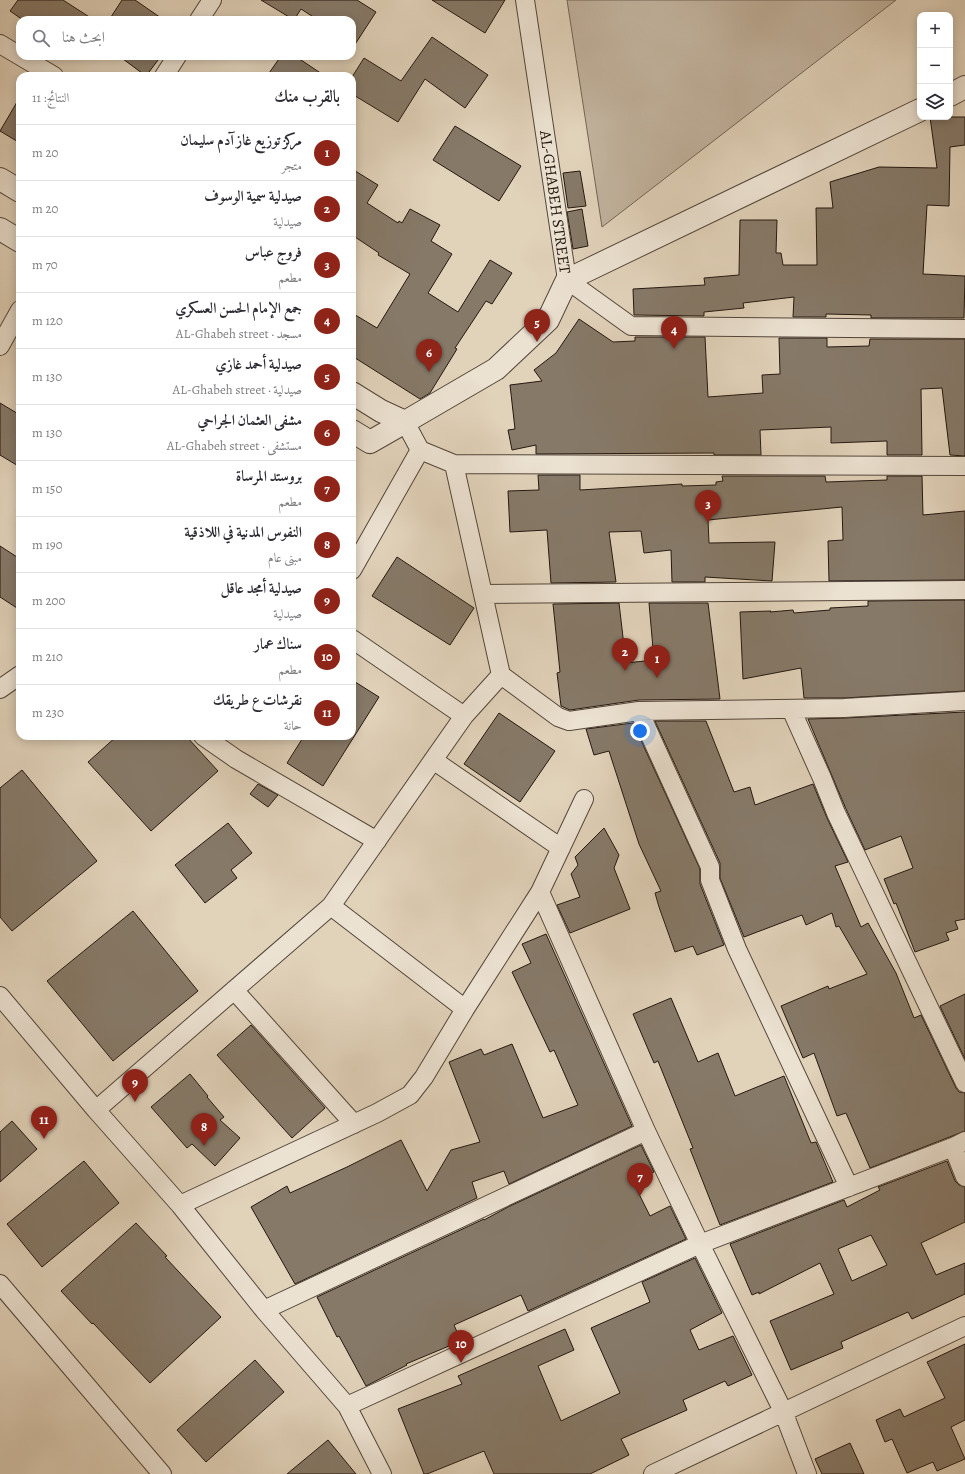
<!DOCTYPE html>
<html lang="ar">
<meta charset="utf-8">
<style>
:root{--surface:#fff;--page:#f7f7f7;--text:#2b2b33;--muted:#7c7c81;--line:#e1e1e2;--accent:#8f2418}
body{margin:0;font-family:Alegreya,Amiri,serif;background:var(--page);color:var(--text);direction:rtl}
.controls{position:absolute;right:12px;top:12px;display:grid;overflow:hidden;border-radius:8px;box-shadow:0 2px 10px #0003}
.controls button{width:36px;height:36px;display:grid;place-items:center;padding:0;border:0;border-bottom:1px solid var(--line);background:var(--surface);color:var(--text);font:20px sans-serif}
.you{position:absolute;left:640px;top:731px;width:14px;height:14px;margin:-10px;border:3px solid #fff;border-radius:50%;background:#1a73e8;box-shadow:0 0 0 6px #1a73e833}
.badge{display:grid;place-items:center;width:26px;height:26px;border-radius:50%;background:var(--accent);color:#fff;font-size:13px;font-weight:700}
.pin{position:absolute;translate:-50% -33px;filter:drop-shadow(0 1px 2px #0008)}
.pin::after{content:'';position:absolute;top:21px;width:14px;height:12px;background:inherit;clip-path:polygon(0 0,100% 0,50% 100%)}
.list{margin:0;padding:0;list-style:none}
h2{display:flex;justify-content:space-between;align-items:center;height:52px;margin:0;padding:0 16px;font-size:17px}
h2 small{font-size:13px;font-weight:400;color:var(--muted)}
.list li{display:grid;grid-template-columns:26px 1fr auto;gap:12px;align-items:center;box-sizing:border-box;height:56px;padding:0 16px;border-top:1px solid var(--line)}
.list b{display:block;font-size:15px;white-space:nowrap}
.list p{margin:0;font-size:13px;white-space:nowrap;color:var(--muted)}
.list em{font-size:13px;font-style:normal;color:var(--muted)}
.icon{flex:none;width:22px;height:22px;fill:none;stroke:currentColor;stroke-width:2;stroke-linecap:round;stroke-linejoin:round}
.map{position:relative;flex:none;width:965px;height:1474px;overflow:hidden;direction:ltr}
.search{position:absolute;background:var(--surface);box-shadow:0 2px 10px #0003;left:16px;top:16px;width:340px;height:44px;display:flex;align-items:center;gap:10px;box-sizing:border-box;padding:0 14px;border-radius:12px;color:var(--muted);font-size:15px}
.panel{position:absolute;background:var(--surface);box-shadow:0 2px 10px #0003;left:16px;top:72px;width:340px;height:668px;border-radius:12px;direction:rtl}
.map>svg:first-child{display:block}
.green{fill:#c1b29d;stroke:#726556}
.building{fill:#867968;stroke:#241810;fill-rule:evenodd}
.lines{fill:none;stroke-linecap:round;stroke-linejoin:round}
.minor-casing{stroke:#53463a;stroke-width:20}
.tertiary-casing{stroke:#53463a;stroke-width:24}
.minor{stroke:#ece2d2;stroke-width:18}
.tertiary{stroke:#ece2d2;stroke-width:22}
.labels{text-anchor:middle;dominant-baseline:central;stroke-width:3;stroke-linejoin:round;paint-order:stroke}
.street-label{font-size:16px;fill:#241810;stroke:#ece2d2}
</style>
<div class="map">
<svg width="965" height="1474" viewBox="0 0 965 1474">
<rect width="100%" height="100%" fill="#e1d2ba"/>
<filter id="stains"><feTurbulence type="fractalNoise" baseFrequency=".005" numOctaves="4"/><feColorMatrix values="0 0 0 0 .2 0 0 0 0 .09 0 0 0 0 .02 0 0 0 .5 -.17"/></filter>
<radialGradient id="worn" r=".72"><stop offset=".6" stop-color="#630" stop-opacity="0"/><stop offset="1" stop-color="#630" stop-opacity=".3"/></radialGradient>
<path class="green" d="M567,0H896L602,227Z"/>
<path class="building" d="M18,0H63L94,20H23L10,11Z
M122,0H135L164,20H109Z
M261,0H357L376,12L352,49V20H318L301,9L294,20Z
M432,0H505L485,33Z
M432,37L488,75L465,108L425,79L398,122L352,94V77L364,58L401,81Z
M119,56H161L146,76Z
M281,56H295L325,76H267Z
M20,97V143L0,131Z
M930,117H965V145L950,147L949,206L927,205L923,274L965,276L964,318H871V315L826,314V317H793L794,297L743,303L744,308L704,312V316L634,315L633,289L705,285L704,278L739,275L740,220H777L776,253H781L783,265H817L816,208H833L830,182L879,167L937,168Z
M455,126L521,166L499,201L433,160Z
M352,169L378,185L367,203L398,223L399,221L402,223L410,209L440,225L431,241L452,254L428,293L458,312L490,260L512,273L492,304L486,301L455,348L457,349L430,393L420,399L352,356V313L377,328L410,274L378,255L379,253L352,235Z
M580,171L586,206L568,208L563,173Z
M582,209L588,246L573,249L567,212Z
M579,319L613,342L635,341V337H705L708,397L763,393L762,375L780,374L779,338H827V347L869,346L870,339H965V456L950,455L942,388L921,389L922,455H887V441L831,443V427L760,430L761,455H714V453L536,454V445L512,450L508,430L515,429L510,385L542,381L534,370L556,353Z
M0,403L20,415V467L0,455Z
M538,475H580V490L682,484V486L716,485V482L723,481L722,476H825L826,482L887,480V476H922L923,515L965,511V580L829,581L828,541L843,540L842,507L708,520L709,543L775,542L772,581L705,577V582H672L671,550L644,553L641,531L609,532L616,582L551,583L547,530L510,532L508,491L539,490Z
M0,546L20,559V610L0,597Z
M397,557L474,608L450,645L372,596Z
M965,600V691L844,698H804L801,668L743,679L740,612L771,611L770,612L793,610L794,613L830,610V608L868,606V601Z
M619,603L626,663L654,660L649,603H708L720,699L639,700L570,710L561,706L557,673L560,672L553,604Z
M352,680L379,697L323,786L287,763L304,736H352Z
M965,712V919L955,921L958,929L946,933L949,940L915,952L896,903L894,904L884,879L913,868L901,836L865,850L846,809L808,719L845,718Z
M499,713L555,751L520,802L464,764Z
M655,721H706L734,792L750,787L755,805L813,784L827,818L848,862L835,866L861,927L868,923L896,973L914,1018L921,1015L956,1088L959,1092L965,1093V1131L870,1168L846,1113L837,1116L814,1053L803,1058L781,1006L828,986L829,989L867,974L839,926L836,927L832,913L806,925L802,915L744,937L720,878V863Z
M633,723L700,869V884L724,945L697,955L693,946L675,952L659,907L655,893L661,891L639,844L609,751L594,755L586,729Z
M117,736H186L218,771L151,831L88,762Z
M22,770L97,861L12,931L0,917V788Z
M258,784L278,795L268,807L250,794Z
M228,823L252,853L231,870L237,878L205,903L175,865Z
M604,828L619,855L614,868L630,909L570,933L557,905L580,897L571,874L578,865L575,857Z
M133,911L198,991L113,1061L47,981Z
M546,934L632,1126L509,1184L504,1171L472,1182L477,1198L295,1284L251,1207L287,1186L290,1193L347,1167L401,1140L427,1191L451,1150L480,1142L449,1062L481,1049L484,1055L512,1044L543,1118L578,1105L554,1050L550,1052L512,972L531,963L522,944Z
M965,994V1059L940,1006Z
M671,998L698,1062L718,1053L735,1096L784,1076L811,1143L816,1142L833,1182L720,1225L690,1149L693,1148L658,1061L654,1063L633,1014Z
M251,1025L325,1108L292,1138L217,1055Z
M190,1074L208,1096L207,1097L224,1117L220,1120L240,1138L215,1166L192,1144L187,1148L151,1107Z
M12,1121L37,1149L0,1182V1132Z
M641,1145L654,1172L633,1182L650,1216L670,1206L686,1239L528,1311L521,1295L454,1325L461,1341L406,1364L407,1365L366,1386L339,1336L337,1337L317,1297L484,1219V1220L508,1207Z
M84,1161L119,1203L42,1267L7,1224Z
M947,1161L955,1181L959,1185L965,1187V1222L921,1243L936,1275L965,1263V1294L912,1319L908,1312L841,1342L843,1348L791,1370L770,1321L834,1294L820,1263L759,1294V1292L752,1295L730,1244L844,1200L847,1207L880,1190L878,1187ZM871,1235L887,1265L852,1281L838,1249Z
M136,1223L167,1256L165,1257L221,1317L150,1383L93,1323L92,1324L61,1291Z
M695,1258L722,1313L690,1330L699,1350L733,1336L752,1375L728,1386L725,1381L683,1400L687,1410L621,1439L629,1455L590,1474H494L484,1451L427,1474H424L398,1409L462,1384L458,1376L565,1329L574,1350L538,1366L561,1421L620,1393L591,1328L650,1302L642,1282Z
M965,1344V1420L951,1427L965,1459L937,1471L933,1462L907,1473L892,1439L885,1442L876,1420L900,1409L904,1417L945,1398L927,1362Z
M255,1360L284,1392L206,1462L177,1430Z
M328,1440L356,1474H287Z
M850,1443L864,1474H822L815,1459Z"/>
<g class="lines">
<g class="minor-casing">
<path id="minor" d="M525,0L567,280L631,326L965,329
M199,20L212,0
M0,44L54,76
M164,76L177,56
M0,346L20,310
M405,422L420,450L454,464L501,675L558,717L569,721L639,711L844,708L965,701
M454,464L965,466
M352,570L420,450
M483,594L965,590
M352,639L464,716
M0,689L20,675
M791,709L822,778L836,813L965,1083
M639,711L710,867V880L737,949L849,1187
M203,736L236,759L377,841
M433,760L561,848
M540,892L646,1131L700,1244L783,1411L807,1474
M331,906L465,1009
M234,990L354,1124
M0,996L96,1110L180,1205L264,1310L347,1406L382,1474
M96,1110L331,906L464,716L501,675
M953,1147L965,1177
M180,1205L377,1113L410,1095L424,1077L465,1009L540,892L584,799
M0,1284L162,1474
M264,1310L646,1131
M347,1406L700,1244L953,1147L965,1141
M653,1474L965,1326"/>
</g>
<g class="tertiary-casing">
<path id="tertiary" d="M950,95L965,87
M0,179L20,191
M0,229L20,241
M352,393L381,411L405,422L370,442L352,431
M405,422L496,369L548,320L567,280L920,110"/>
</g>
<use href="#minor" class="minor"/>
<use href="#tertiary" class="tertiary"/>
</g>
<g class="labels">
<g class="street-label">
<text transform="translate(555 202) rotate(82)">AL-GHABEH STREET</text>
</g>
</g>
<rect width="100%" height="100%" filter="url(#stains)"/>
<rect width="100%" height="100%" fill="url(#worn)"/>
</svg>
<div class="controls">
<button>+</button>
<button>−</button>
<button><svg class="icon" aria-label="layers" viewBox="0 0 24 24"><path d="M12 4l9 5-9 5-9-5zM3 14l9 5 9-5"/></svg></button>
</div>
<div class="you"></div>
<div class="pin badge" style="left:657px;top:678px">1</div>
<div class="pin badge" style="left:625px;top:671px">2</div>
<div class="pin badge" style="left:708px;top:523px">3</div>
<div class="pin badge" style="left:674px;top:349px">4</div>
<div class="pin badge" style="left:537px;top:342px">5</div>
<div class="pin badge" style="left:429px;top:372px">6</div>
<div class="pin badge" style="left:640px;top:1196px">7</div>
<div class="pin badge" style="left:204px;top:1146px">8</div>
<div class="pin badge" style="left:135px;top:1102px">9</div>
<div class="pin badge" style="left:461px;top:1363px">10</div>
<div class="pin badge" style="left:44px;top:1139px">11</div>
<div class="search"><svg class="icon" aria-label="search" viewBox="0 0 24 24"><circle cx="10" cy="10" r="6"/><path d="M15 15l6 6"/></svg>ابحث هنا</div>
<section class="panel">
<h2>بالقرب منك<small>النتائج: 11</small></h2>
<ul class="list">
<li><span class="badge">1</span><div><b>مركز توزيع غاز آدم سليمان</b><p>متجر</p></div><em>20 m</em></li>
<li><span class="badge">2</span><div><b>صيدلية سمية الوسوف</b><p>صيدلية</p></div><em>20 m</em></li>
<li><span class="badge">3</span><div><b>فروج عباس</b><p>مطعم</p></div><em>70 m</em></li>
<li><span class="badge">4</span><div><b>جمع الإمام الحسن العسكري</b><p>مسجد · AL-Ghabeh street</p></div><em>120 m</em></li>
<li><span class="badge">5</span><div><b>صيدلية أحمد غازي</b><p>صيدلية · AL-Ghabeh street</p></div><em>130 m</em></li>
<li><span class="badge">6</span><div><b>مشفى العثمان الجراحي</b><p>مستشفى · AL-Ghabeh street</p></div><em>130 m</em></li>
<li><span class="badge">7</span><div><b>بروستد المرساة</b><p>مطعم</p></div><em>150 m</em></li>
<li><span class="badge">8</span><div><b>النفوس المدنية في اللاذقية</b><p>مبنى عام</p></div><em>190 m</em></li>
<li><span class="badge">9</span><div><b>صيدلية أمجد عاقل</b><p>صيدلية</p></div><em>200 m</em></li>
<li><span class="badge">10</span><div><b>سناك عمار</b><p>مطعم</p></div><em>210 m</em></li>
<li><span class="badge">11</span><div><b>نقرشات ع طريقك</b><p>حانة</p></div><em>230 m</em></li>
</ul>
</section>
</div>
